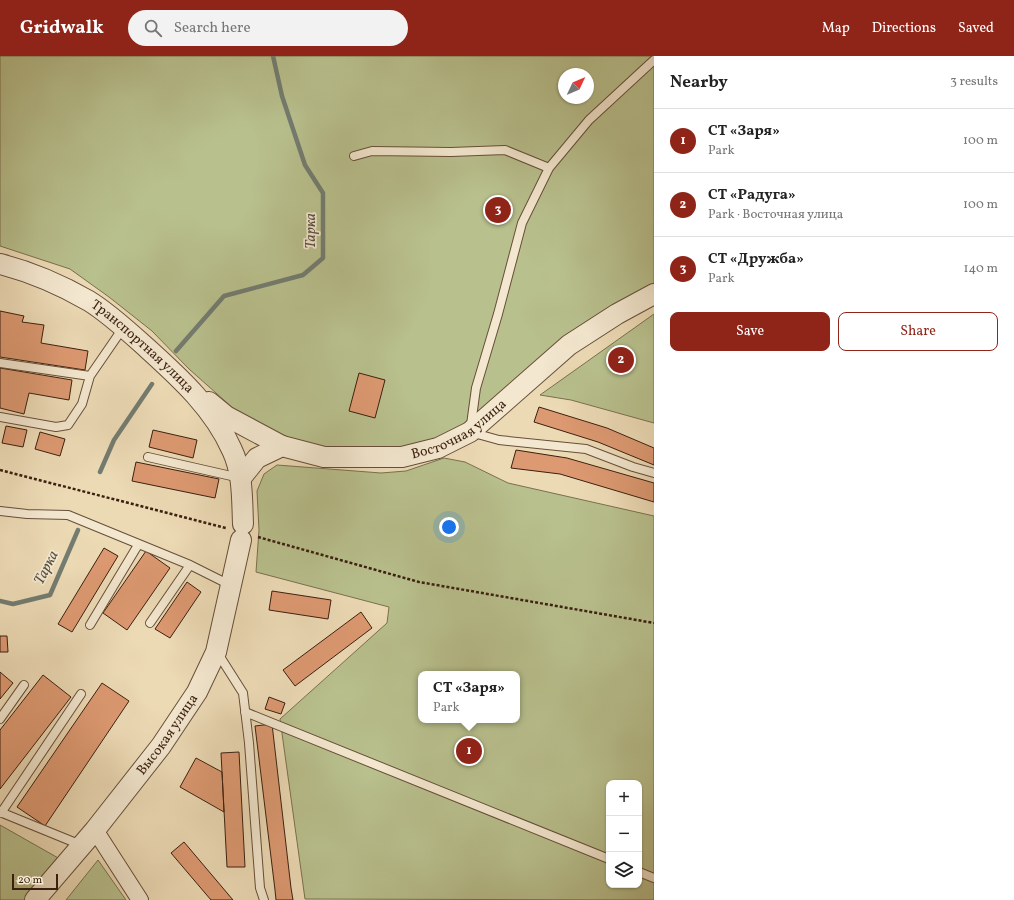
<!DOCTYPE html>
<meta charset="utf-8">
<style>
:root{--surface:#fff;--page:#f2f2f2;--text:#222;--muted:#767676;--line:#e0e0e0;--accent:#8f2418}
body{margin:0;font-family:Vollkorn,serif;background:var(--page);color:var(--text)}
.controls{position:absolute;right:12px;bottom:12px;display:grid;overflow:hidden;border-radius:8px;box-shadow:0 1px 3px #0004}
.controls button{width:36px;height:36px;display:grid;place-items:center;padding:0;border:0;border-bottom:1px solid var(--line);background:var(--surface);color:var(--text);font:20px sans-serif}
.compass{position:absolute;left:558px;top:12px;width:36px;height:36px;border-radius:50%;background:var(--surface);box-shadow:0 1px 3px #0004;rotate:46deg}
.scale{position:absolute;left:12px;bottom:10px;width:46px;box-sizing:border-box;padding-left:4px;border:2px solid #3b1f10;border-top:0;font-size:11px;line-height:14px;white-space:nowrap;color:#3b1f10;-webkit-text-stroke:3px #f3e7cf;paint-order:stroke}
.you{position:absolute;left:449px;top:471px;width:14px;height:14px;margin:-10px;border:3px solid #fff;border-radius:50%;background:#1a73e8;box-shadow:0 0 0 6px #1a73e833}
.badge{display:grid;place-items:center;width:26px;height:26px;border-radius:50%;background:var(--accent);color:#fff;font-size:13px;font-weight:700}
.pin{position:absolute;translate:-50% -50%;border:2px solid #fff;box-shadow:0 1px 4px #0006}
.popup{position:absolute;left:418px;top:615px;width:102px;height:52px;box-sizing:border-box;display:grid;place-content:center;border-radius:8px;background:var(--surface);filter:drop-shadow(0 1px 3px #0005);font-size:13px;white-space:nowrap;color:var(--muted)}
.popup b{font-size:15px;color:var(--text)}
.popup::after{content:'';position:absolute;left:50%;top:100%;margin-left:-8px;border:8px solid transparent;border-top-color:var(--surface)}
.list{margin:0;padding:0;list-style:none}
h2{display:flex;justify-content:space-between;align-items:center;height:52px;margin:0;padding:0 16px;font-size:17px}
h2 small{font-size:13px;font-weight:400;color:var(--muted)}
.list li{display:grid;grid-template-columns:26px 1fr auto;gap:12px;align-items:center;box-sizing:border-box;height:64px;padding:0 16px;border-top:1px solid var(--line)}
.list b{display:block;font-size:15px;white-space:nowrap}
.list p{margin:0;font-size:13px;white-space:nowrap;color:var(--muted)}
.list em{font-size:13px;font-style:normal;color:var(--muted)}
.actions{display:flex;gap:8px;padding:12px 16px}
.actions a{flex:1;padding:9px 0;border:1px solid var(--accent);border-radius:8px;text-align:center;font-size:14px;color:var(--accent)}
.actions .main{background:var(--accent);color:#fff}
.icon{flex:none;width:22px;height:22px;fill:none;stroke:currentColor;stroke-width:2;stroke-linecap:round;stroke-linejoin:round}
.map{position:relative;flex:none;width:654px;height:844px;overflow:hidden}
header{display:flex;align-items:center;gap:24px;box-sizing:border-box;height:56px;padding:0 20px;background:var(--accent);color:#fff}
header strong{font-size:19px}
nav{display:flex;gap:22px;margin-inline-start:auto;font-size:14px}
.search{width:280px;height:36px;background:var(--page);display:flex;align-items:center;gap:10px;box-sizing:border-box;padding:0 14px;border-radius:22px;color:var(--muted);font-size:15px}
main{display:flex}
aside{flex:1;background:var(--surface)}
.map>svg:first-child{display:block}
.green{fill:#b8c08d;stroke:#7a704e;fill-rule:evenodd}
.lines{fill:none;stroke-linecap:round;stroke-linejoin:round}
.stream{stroke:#737c70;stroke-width:4.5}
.building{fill:#dd9971;stroke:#3b1f10}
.service-casing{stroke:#674e39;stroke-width:10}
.minor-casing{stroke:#674e39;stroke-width:18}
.tertiary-casing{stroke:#674e39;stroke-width:22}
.path{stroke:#3b1f10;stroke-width:2.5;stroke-dasharray:3 2;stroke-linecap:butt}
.service{stroke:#f3e7cf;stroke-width:8}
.minor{stroke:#f3e7cf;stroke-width:16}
.tertiary{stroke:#f3e7cf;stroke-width:20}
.labels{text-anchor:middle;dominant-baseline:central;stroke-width:3.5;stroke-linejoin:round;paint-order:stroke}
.street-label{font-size:14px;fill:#3b1f10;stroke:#f3e7cf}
.water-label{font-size:15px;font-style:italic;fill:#574e40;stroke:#f3e7cf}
</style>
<header>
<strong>Gridwalk</strong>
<div class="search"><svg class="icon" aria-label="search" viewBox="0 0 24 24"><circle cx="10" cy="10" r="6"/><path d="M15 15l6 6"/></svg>Search here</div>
<nav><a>Map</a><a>Directions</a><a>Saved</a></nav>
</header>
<main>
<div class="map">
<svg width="654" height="844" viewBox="0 0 654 844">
<rect width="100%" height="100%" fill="#ecdab5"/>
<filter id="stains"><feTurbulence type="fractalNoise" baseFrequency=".005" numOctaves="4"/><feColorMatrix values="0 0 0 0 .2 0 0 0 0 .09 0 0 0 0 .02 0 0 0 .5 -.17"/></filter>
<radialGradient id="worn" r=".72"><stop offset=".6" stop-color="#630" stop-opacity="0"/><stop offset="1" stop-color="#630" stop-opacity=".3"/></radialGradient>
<path class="green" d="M0,0H654V228L612,251L466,371L433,385L400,394L317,392L281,380L234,353L189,313L152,275L109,241L70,213L0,190ZM564,18H588V42H564Z
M654,258V367L571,344L540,339Z
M444,402L465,406L508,427L654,460V844L305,843L280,663L387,567L389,551L256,516L259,474L257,435L264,418L277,409L381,417L406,415ZM421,618H517V664H421ZM609,727H639V829H609Z
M0,769L60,803L25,844H0Z
M98,804L126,844H66Z"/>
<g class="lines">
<path class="stream" d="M176,295L224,240L303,219L323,202V137L305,109L282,40L273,0
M100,416L114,384L152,328
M0,545L13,548L50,539L78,474"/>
</g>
<path class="building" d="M0,255L24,260L22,266L44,269L41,287L88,295L85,314L0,301Z
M0,312L72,324L69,344L29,337L24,358L0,352Z
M359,317L385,324L375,362L349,355Z
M539,351L607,372L654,392V409L598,386L534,366Z
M6,370L27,374L23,391L2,387Z
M153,374L197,384L193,402L149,391Z
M40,376L65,383L60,400L35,393Z
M516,394L567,402L654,427V446L560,418L511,412Z
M136,406L219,423L215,442L132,425Z
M104,492L118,500L72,576L58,568Z
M146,495L170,512L127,574L103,557Z
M187,526L201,536L170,582L155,573Z
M272,535L331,544L328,563L269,554Z
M361,556L372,572L295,630L283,614Z
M0,580H7L8,596H0Z
M0,616L13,627L0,643Z
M43,619L71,641L0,733V674Z
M102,627L129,645L45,770L17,751Z
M269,641L285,647L281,658L265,653Z
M272,668L291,832L293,844H276L275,834L255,670Z
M239,696L245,811H227L221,697Z
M196,702L222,716L224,756L180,731Z
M184,786L233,844H211L171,797Z"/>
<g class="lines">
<g class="service-casing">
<path id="service" d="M654,4L589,64L549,112L522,167L498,258L476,332L470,376L499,384L586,393L633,411L654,417
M354,100L372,95L451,96L505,94L549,112
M0,307L90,320L123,272
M0,361L56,371L68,369L82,348L90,320
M148,401L240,422
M0,455L27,458L68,459L190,509L230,529
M150,567L190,509
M90,569L138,489
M217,596L243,637L249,687L260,832L264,844
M245,656L609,803
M0,663L24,629
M0,756L81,789
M1,757L81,638
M639,816L654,822"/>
</g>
<g class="minor-casing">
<path id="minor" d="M95,774L140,844"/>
</g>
<g class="tertiary-casing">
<g id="tertiary">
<path id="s1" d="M0,208C31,216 61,229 89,245C110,258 129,276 148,293C180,322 214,353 232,394C243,417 242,443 243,468"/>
<path d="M209,346L226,360L282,390"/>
<path id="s2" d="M241,422L257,402L282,390L324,401H402L438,392L470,376L569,289L617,258L654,238"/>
<path id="s3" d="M35,844L95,774L161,690L197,636L216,596L241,484"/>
</g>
</g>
<path class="path" d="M0,414L226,472
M258,481L419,526L654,567"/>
<use href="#service" class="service"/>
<use href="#minor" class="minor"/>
<use href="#tertiary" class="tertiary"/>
</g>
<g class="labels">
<g class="street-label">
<text stroke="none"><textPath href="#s1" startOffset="167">Транспортная улица</textPath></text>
<text stroke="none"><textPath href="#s2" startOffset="239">Восточная улица</textPath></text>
<text stroke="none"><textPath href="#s3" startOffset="212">Высокая улица</textPath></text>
</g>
<g class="water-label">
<text transform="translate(311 175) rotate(-90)">Тарка</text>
<text transform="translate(47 512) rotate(-63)">Тарка</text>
</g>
</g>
<rect width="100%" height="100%" filter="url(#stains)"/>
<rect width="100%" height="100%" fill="url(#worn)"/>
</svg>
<div class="controls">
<button>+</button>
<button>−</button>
<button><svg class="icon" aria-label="layers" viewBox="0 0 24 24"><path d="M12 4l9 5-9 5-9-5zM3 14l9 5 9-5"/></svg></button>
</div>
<svg class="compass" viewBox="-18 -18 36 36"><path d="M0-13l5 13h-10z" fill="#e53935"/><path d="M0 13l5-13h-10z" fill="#767676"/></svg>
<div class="scale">20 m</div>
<div class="you"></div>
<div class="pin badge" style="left:469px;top:695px">1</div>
<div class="popup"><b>СТ «Заря»</b>Park</div>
<div class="pin badge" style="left:621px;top:304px">2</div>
<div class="pin badge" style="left:498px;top:154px">3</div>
</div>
<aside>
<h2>Nearby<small>3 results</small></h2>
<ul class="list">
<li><span class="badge">1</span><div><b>СТ «Заря»</b><p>Park</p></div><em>100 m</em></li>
<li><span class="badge">2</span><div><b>СТ «Радуга»</b><p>Park · Восточная улица</p></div><em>100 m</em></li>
<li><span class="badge">3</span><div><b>СТ «Дружба»</b><p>Park</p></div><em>140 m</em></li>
</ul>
<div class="actions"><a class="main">Save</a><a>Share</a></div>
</aside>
</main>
